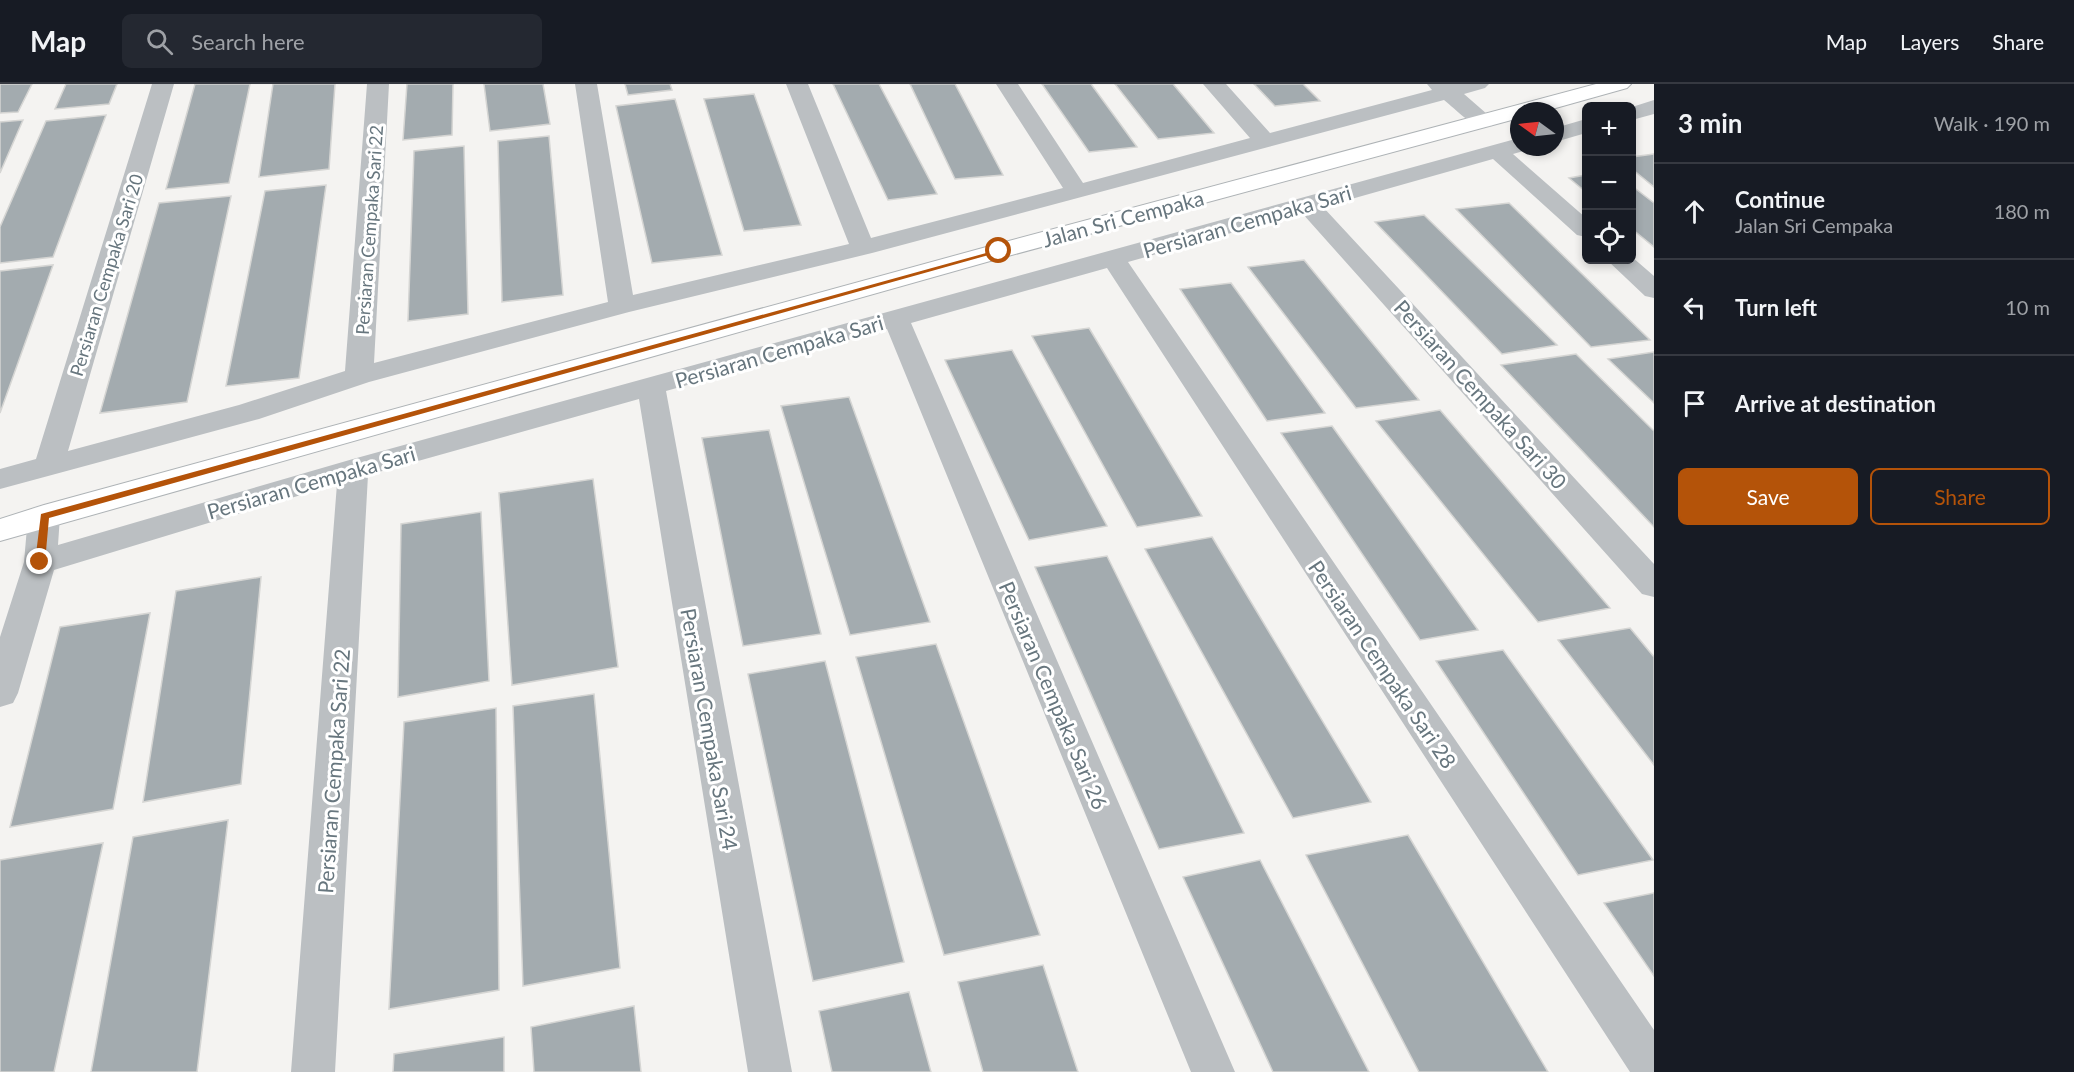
<!DOCTYPE html>
<meta charset="utf-8">
<style>
:root{--surface:#171b24;--page:#242831;--text:#f1f3f6;--muted:#9ea1a6;--line:#363941;--accent:#b45309}
body{margin:0;font-family:Lato,sans-serif;background:var(--page);color:var(--text)}
.controls{position:absolute;right:18px;top:18px;display:grid;overflow:hidden;border-radius:9px;box-shadow:0 3px 9px #0003}
.controls button{width:54px;height:54px;display:grid;place-items:center;padding:0;border:0;border-bottom:2px solid var(--line);background:var(--surface);color:var(--text);font:30px sans-serif}
.compass{position:absolute;left:1510px;top:18px;width:54px;height:54px;border-radius:50%;background:var(--surface);box-shadow:0 3px 9px #0003;rotate:285deg}
.stop{position:absolute;width:18px;height:18px;margin:-14px;border:4px solid #b45309;border-radius:50%;background:#fff}
.stop.end{background:#b45309;border-color:#fff;box-shadow:0 2px 6px #0008}
.list{margin:0;padding:0;list-style:none}
h2{display:flex;justify-content:space-between;align-items:center;height:78px;margin:0;padding:0 24px;font-size:26px}
h2 small{font-size:20px;font-weight:400;color:var(--muted)}
.list li{display:grid;grid-template-columns:39px 1fr auto;gap:18px;align-items:center;box-sizing:border-box;height:96px;padding:0 24px;border-top:2px solid var(--line)}
.list b{display:block;font-size:22px;white-space:nowrap}
.list p{margin:0;font-size:20px;white-space:nowrap;color:var(--muted)}
.list em{font-size:20px;font-style:normal;color:var(--muted)}
.actions{display:flex;gap:12px;padding:18px 24px}
.actions a{flex:1;padding:14px 0;border:2px solid var(--accent);border-radius:9px;text-align:center;font-size:21px;color:var(--accent)}
.actions .main{background:var(--accent);color:#fff}
.icon{flex:none;width:33px;height:33px;fill:none;stroke:currentColor;stroke-width:2;stroke-linecap:round;stroke-linejoin:round}
.map{position:relative;flex:none;width:1654px;height:988px;overflow:hidden}
header{display:flex;align-items:center;gap:36px;box-sizing:border-box;height:84px;padding:0 30px;background:var(--surface);border-bottom:2px solid var(--line)}
header strong{font-size:28px}
nav{display:flex;gap:33px;margin-inline-start:auto;font-size:21px}
.search{width:420px;height:54px;background:var(--page);display:flex;align-items:center;gap:15px;box-sizing:border-box;padding:0 21px;border-radius:9px;color:var(--muted);font-size:22px}
main{display:flex}
aside{flex:1;background:var(--surface)}
.map>svg:first-child{display:block}
.building{fill:#a3abaf;stroke:#d5d5d3;stroke-width:1.5}
.lines{fill:none;stroke-linecap:round;stroke-linejoin:round}
.secondary-casing{stroke:#aeb3b6;stroke-width:2}
.street{fill:#bbbfc2;fill-rule:evenodd}
.secondary{fill:#fff;fill-rule:evenodd}
.route{fill:#b45309}
.labels{text-anchor:middle;dominant-baseline:central;stroke-width:6;stroke-linejoin:round;paint-order:stroke}
.far-street-label{font-size:18px;fill:#67767e;stroke:#fff}
.street-label{font-size:21px;fill:#67767e;stroke:#fff}
</style>
<header>
<strong>Map</strong>
<div class="search"><svg class="icon" aria-label="search" viewBox="0 0 24 24"><circle cx="10" cy="10" r="6"/><path d="M15 15l6 6"/></svg>Search here</div>
<nav><a>Map</a><a>Layers</a><a>Share</a></nav>
</header>
<main>
<div class="map">
<svg width="1654" height="988" viewBox="0 0 1654 988">
<rect width="100%" height="100%" fill="#f4f3f1"/>
<path class="building" d="M0,0H32L18,28L0,29Z
M66,0H117L109,20L55,25Z
M195,0H250L229,99L166,105Z
M273,0H335L329,85L259,93Z
M407,0H453L452,51L403,56Z
M484,0H543L550,40L490,47Z
M625,0H670L672,6L628,11Z
M833,0H879L937,110L888,116Z
M910,0H955L1003,91L955,95Z
M1042,0H1091L1137,63L1089,68Z
M1115,0H1173L1214,49L1158,55Z
M1254,0H1303L1320,17L1275,22Z
M754,10L801,141L744,147L704,15Z
M675,15L722,171L652,179L616,22Z
M106,31L53,173L0,179V143L46,37Z
M23,36L0,89V38Z
M549,52L563,211L502,218L498,57Z
M464,62L468,230L408,237L414,67Z
M1654,70V103L1632,85V73Z
M1586,91V108L1569,94Z
M326,101L299,294L226,302L265,107Z
M1632,102L1654,119V163L1632,145Z
M231,112L187,318L100,329L159,119Z
M1509,119L1650,256L1591,263L1456,125Z
M1424,131L1557,261L1502,270L1375,138Z
M1304,176L1419,316L1356,324L1248,183Z
M53,181L0,329V187Z
M1231,199L1325,329L1267,337L1180,205Z
M1089,244L1202,432L1137,443L1032,252Z
M1012,266L1107,442L1029,456L945,276Z
M1654,268V319L1608,275Z
M1576,270L1654,347V443L1501,281Z
M849,313L930,538L850,551L781,322Z
M1440,326L1610,524L1538,538L1376,337Z
M1332,342L1478,546L1420,556L1281,349Z
M769,346L821,550L743,562L702,354Z
M593,395L618,583L512,601L499,409Z
M481,428L489,597L398,613L401,440Z
M1212,453L1371,718L1293,734L1145,465Z
M1107,472L1244,749L1159,765L1035,483Z
M261,493L241,700L143,718L176,507Z
M150,529L113,725L10,743L60,543Z
M1630,544L1654,573V681L1558,556Z
M936,560L1040,851L944,871L856,573Z
M1503,566L1653,776L1578,791L1436,577Z
M825,577L904,878L813,897L748,590Z
M594,610L620,884L523,902L513,622Z
M496,624L499,906L389,925L404,638Z
M228,736L197,988H91L133,753Z
M1408,751L1548,988H1419L1306,771Z
M103,759L54,988H0V776Z
M1260,776L1369,988H1273L1183,793Z
M1654,809V892L1604,819Z
M1043,881L1078,988H983L958,898Z
M909,908L931,988H832L819,927Z
M634,922L641,988H534L531,943Z
M504,953V988H393L394,970Z"/>
<g class="lines">
<g class="secondary-casing">
<path id="secondary" d="M1596,0H1631L1627,4L1545,27H1519V34L1008,172L0,457V435L44,421L990,162Z"/>
</g>
<path class="street" d="M152,0H174L68,367L239,321L345,287L367,0H389L374,279L608,218L575,0H597L633,211L849,160L786,0H808L871,154L1063,104L996,0H1018L1083,99L1250,54L1203,0H1226L1270,49L1432,6L1427,0H1489L1485,4L1464,10L1495,37L1492,42C1473,46 1458,27 1444,16L872,169L629,228L369,298L259,335L0,405V385L36,375Z
M1654,16V30L1632,36V23Z
M1586,35V49L1555,58V44Z
M1519,54V63H1529L1527,66L1513,70L1586,134V153L1577,151L1493,75L1323,123L1654,480V513L1642,510L1302,129L1128,178L1654,946V988H1630L1107,184L911,239L1235,988H1191L887,245L666,307L792,988H748L639,315L368,391L335,988H291L337,400L54,486L18,609L13,619L0,623V553L24,478L28,432L33,424L44,421L55,424L60,432L58,461L353,375Z
M1632,173L1654,192V214L1645,212L1607,176H1632Z"/>
<use href="#secondary" class="secondary"/>
</g>
<path class="route" d="M997,166L1003,167L49,434L45,478L40,481L35,478L41,430Z"/>
<g class="labels">
<g class="far-street-label">
<text transform="translate(369 146) rotate(-86)">Persiaran Cempaka Sari 22</text>
<text transform="translate(106 191) rotate(-73)">Persiaran Cempaka Sari 20</text>
</g>
<g class="street-label">
<text transform="translate(1123 134) rotate(-15)">Jalan Sri Cempaka</text>
<text transform="translate(1247 137) rotate(-16)">Persiaran Cempaka Sari</text>
<text transform="translate(779 267) rotate(-16)">Persiaran Cempaka Sari</text>
<text transform="translate(1481 310) rotate(48)">Persiaran Cempaka Sari 30</text>
<text transform="translate(311 398) rotate(-16)">Persiaran Cempaka Sari</text>
<text transform="translate(1383 580) rotate(56)">Persiaran Cempaka Sari 28</text>
<text transform="translate(1054 611) rotate(67)">Persiaran Cempaka Sari 26</text>
<text transform="translate(710 645) rotate(80)">Persiaran Cempaka Sari 24</text>
<text transform="translate(333 687) rotate(-86)">Persiaran Cempaka Sari 22</text>
</g>
</g>
</svg>
<div class="controls">
<button>+</button>
<button>−</button>
<button><svg class="icon" aria-label="locate" viewBox="0 0 24 24"><circle cx="12" cy="12" r="6"/><path d="M12 2v4M12 18v4M2 12h4M18 12h4"/></svg></button>
</div>
<svg class="compass" viewBox="-18 -18 36 36"><path d="M0-13l5 13h-10z" fill="#e53935"/><path d="M0 13l5-13h-10z" fill="#9ea1a6"/></svg>
<div class="stop" style="left:999px;top:167px"></div>
<div class="stop end" style="left:40px;top:478px"></div>
</div>
<aside>
<h2>3 min<small>Walk · 190 m</small></h2>
<ul class="list">
<li><svg class="icon" aria-label="ahead" viewBox="0 0 24 24"><path d="M12 20V5M6 11l6-6 6 6"/></svg><div><b>Continue</b><p>Jalan Sri Cempaka</p></div><em>180 m</em></li>
<li><svg class="icon" aria-label="left" viewBox="0 0 24 24"><path d="M17 20v-9H6M10 6l-5 5 5 5"/></svg><div><b>Turn left</b></div><em>10 m</em></li>
<li><svg class="icon" aria-label="arrive" viewBox="0 0 24 24"><path d="M6 21V4h12l-3 4 3 4H6"/></svg><div><b>Arrive at destination</b></div></li>
</ul>
<div class="actions"><a class="main">Save</a><a>Share</a></div>
</aside>
</main>
